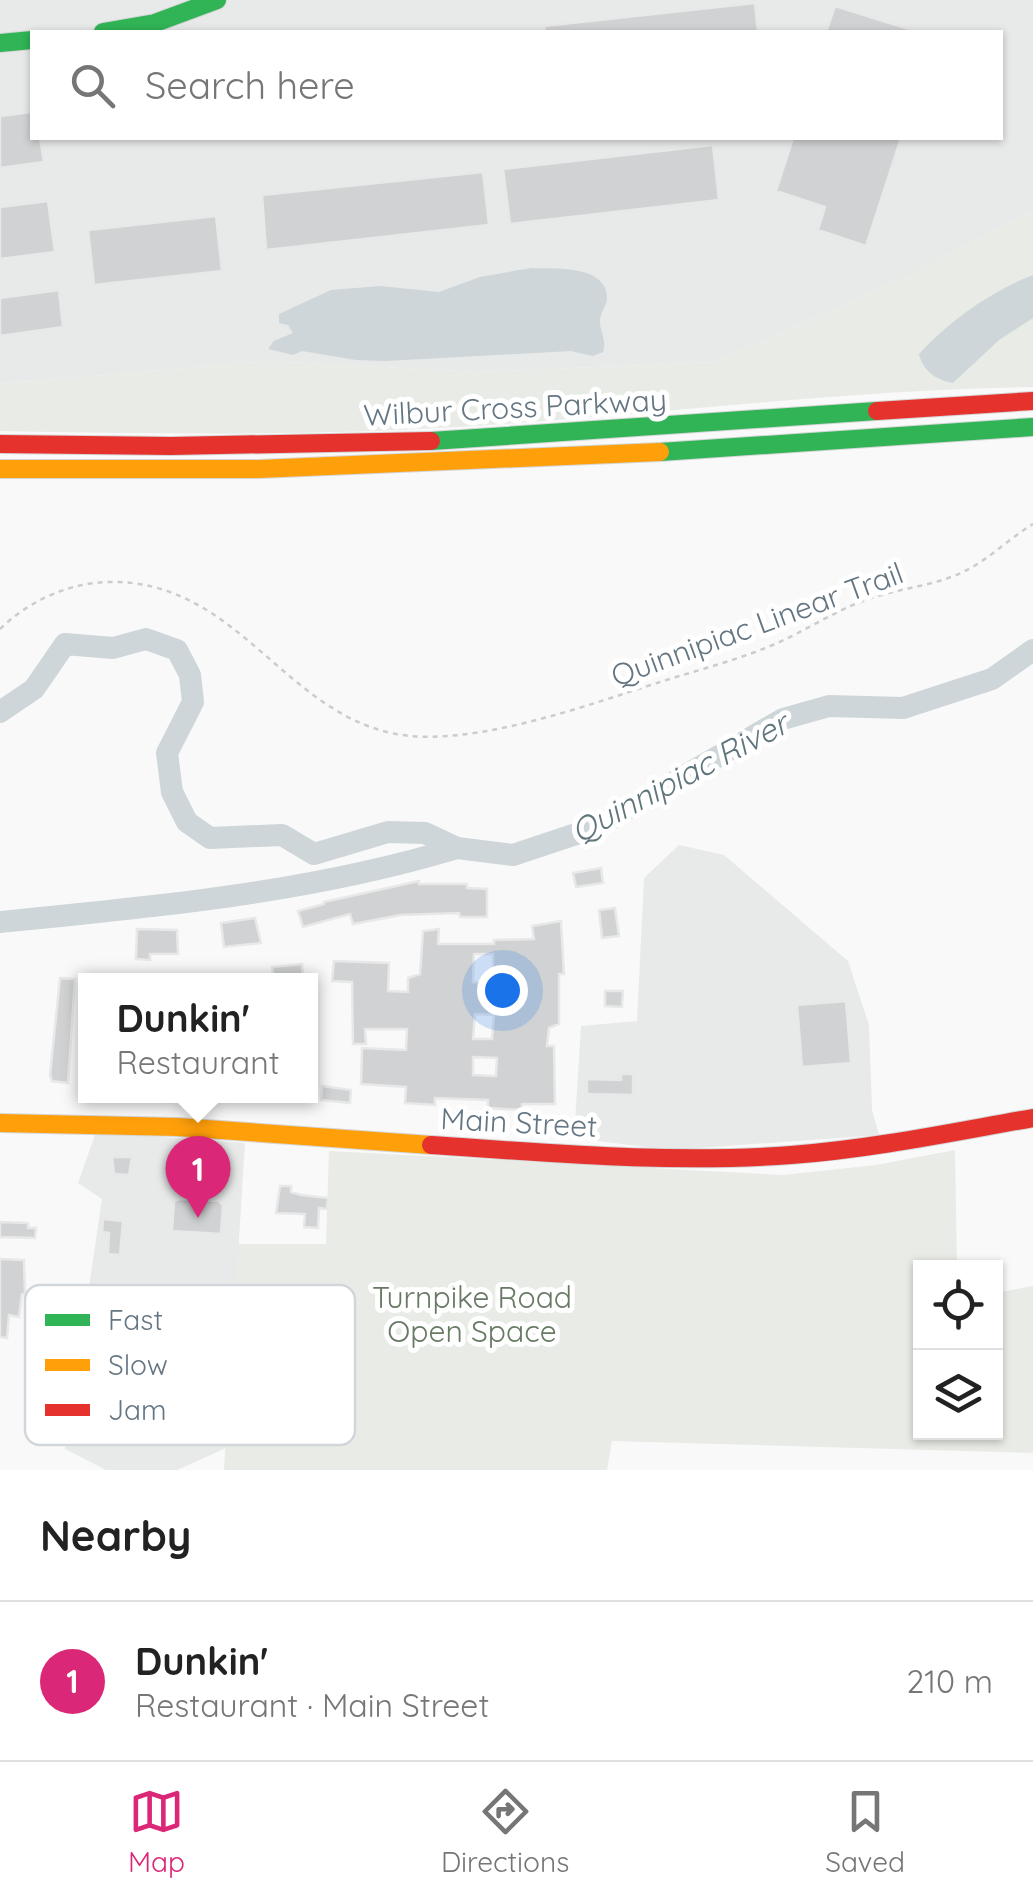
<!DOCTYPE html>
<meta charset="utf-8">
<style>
:root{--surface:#fff;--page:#f6f6f6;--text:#222;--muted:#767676;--line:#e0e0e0;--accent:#db2777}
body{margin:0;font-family:Quicksand,sans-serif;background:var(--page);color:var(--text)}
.controls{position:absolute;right:30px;bottom:30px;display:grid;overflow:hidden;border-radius:0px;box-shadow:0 2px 8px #0004}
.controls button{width:90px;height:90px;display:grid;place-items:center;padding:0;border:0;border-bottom:2px solid var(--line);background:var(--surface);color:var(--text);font:50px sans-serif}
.you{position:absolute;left:502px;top:990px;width:35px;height:35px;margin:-25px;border:8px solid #fff;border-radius:50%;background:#1a73e8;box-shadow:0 0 0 15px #1a73e833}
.badge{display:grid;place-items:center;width:65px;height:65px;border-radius:50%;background:var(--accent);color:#fff;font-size:32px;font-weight:700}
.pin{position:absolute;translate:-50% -82px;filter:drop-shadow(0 2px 5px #0008)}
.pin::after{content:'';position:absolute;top:52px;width:35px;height:30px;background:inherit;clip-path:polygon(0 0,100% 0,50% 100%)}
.popup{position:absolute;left:78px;top:973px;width:240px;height:130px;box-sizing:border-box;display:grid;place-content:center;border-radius:0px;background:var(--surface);filter:drop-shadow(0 2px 8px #0005);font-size:32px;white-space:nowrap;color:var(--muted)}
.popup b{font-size:38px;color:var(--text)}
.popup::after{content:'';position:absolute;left:50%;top:100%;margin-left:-20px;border:20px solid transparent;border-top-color:var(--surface)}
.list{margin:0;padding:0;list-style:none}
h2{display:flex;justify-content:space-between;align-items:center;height:130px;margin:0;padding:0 40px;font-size:42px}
h2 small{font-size:32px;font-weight:400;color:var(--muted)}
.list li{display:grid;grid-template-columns:65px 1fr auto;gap:30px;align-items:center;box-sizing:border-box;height:160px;padding:0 40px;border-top:2px solid var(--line)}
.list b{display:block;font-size:38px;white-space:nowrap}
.list p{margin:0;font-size:32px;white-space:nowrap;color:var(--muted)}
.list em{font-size:32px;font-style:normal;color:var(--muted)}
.icon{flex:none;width:55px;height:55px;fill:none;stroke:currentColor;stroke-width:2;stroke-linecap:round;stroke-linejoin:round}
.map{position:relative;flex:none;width:1033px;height:1470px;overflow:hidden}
.search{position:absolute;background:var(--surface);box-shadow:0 2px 8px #0004;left:30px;right:30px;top:30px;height:110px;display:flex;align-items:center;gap:25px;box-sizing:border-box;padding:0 35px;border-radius:0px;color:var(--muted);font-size:38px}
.sheet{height:290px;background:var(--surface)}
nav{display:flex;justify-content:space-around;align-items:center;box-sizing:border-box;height:140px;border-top:2px solid var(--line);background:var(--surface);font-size:28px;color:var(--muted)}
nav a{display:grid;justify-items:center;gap:5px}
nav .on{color:var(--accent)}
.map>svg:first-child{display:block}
.built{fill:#e8e9e9;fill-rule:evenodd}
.green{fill:#e8ebe6}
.water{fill:#ced6d9}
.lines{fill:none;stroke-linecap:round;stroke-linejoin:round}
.river{stroke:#ced6d9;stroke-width:22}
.building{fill:#d0d2d3;stroke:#e8e8e8;stroke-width:2.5;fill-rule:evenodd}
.fast-casing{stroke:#d5d6d7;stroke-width:20}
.slow-casing{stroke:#d5d6d7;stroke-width:20}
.jam-casing{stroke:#d5d6d7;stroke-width:20}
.path{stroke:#cbcccd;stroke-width:2.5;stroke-dasharray:5 5;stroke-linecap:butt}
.fast{stroke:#30b455;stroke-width:18}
.slow{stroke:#ff9f0a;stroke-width:18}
.jam{stroke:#e5322d;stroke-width:18}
.labels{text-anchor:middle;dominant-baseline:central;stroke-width:10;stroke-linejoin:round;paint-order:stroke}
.street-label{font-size:30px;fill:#657683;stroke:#fff}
.park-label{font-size:30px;fill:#687a64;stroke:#fff}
.water-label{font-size:32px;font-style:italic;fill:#60757c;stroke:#fff}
.key{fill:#fff;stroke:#d1d6da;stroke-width:2.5}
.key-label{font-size:28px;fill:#657683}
</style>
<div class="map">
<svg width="1033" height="1470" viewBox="0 0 1033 1470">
<rect width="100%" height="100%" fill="#f9f9f9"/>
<path class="built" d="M0,0H1033V211L902,279L715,362L478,372L269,361L0,384ZM32,32H1000V138H32Z
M679,845L724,855L848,961L869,1025L872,1110L879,1135L670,1150L574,1138L581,1026L637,1021L644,878Z
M96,1132L245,1143L226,1448L177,1470H106L65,1449L102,1199L78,1183Z"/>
<path class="green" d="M1033,211V387C840,390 649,416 456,427C305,436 152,434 0,431V384L269,361L479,372L715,362L902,279Z
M955,1150L957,1267L920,1268V1432H996V1293L1033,1286V1453L612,1441L607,1470H224L238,1244H326L329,1151L783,1175L876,1165Z"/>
<path class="water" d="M531,268C552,269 607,264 607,298C607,305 600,313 600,321C600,334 607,339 603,352L593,356L571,351L385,361L356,360L302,351L293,355L268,349L274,341L293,333L288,325L279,323V314L331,290L380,286L439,292L480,277Z
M1033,275V318L999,340L953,383C936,380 923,371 919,354C950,320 990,292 1033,275Z"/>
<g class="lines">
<path class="river" d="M0,712L34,689L65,644L113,648L146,639L177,650L190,675L193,702L167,753L172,792L187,822L210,838L282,835L314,854L388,832L425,833L457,848L513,855L594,828L783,719L829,706L903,708L992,679L1033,650
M0,922C154,907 308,893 457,848"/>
</g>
<path class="building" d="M755,3L758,32H545L544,26Z
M835,6L912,30V32H826Z
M32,112V138H40L44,162L0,168V116Z
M793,138H901L866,246L818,230L825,207L776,191Z
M713,145L719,200L510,224L503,169Z
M483,172L489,225L266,250L262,195Z
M48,201L55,252L0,259V207Z
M216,216L222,271L94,285L88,230Z
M59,290L63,327L0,336V298Z
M601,868L603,883L576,887L573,873Z
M419,881V884H467V888L487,889V917H460L459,913L401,915L353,924L350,914L303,927L298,911L324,904V902Z
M615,908L619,936L602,938L599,910Z
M255,918L261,943L224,947L221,923Z
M561,921L564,974H559V1024L549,1028L547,1046H554L555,1104H522V1110L488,1108V1100L435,1098V1105L405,1103L406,1087L361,1084L362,1048L406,1050L407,1029H365L366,1044H353L352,982L332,981L334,961L389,963L388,991L408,992V978L420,974L423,931L439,929L438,944H494V940L534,939L532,926ZM474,954H493V983L473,982ZM475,1014L494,1015L492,1039H473ZM473,1057L497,1058L496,1076L473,1075Z
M137,929L177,930L178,954H150V960L136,959Z
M302,964L303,977L274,980L272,967Z
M60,978L75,979L68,1083L52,1081L50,1075Z
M605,991H623L622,1007L605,1006Z
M846,1001L851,1063L802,1067L797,1005Z
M621,1074H633V1095L587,1094V1079L621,1080Z
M322,1086L351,1090L350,1103L321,1100Z
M112,1157H132L129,1175L114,1174Z
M280,1186H291V1192L301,1195L328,1198L327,1209L319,1208L318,1228L304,1227L305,1214L276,1213Z
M179,1199L219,1201L223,1205L221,1234L172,1231L174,1201Z
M103,1219L123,1221L120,1255L108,1254L109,1233L102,1232Z
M0,1222L28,1223V1228H36L35,1238L0,1237Z
M0,1259L24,1260V1263L25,1294H22L19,1317L9,1315L7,1338L0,1337Z"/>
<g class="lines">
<g class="fast-casing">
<path id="fast" d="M103,32L155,23L217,0
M0,43L32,40
M431,441L877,411
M660,452L1033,427"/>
</g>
<g class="slow-casing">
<path id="slow" d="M0,469H259L660,452
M0,1123L178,1127L431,1145"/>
</g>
<g class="jam-casing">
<path id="jam" d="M877,411L1033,401
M0,444L171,446L431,441
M431,1145C550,1153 672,1164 791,1155C872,1149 953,1132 1033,1118"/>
</g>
<path class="path" d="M0,629C29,601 68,583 108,582C237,579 282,712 396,734C471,748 588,705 660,682C698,670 738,660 775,644C805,631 833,612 863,601C896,588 933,587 965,571C989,559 1010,538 1033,524"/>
<use href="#fast" class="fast"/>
<use href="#slow" class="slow"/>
<use href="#jam" class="jam"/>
</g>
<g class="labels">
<g class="street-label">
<text transform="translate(515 407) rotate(-3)">Wilbur Cross Parkway</text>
<text transform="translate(757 624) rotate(-20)">Quinnipiac Linear Trail</text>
<text transform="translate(519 1122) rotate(3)">Main Street</text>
</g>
<g class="park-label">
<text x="472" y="1297">Turnpike Road<tspan x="472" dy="34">Open Space</tspan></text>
</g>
<g class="water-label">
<text transform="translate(679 777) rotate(-28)">Quinnipiac River</text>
</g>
</g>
<rect x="25" y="1285" width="330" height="160" rx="15" class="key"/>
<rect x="45" y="1314" width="45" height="12" fill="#30b455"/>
<rect x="45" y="1359" width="45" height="12" fill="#ff9f0a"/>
<rect x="45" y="1404" width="45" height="12" fill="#e5322d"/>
<g class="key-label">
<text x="108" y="1330">Fast</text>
<text x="108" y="1375">Slow</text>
<text x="108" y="1420">Jam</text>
</g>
</svg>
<div class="controls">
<button><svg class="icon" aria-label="locate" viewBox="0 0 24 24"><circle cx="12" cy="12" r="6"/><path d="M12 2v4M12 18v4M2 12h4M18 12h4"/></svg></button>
<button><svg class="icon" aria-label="layers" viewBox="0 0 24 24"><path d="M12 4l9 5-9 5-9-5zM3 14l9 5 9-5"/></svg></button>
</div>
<div class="you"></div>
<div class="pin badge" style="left:198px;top:1218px">1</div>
<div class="popup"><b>Dunkin'</b>Restaurant</div>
<div class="search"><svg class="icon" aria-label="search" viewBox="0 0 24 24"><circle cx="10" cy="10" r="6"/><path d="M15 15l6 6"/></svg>Search here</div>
</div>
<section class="sheet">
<h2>Nearby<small></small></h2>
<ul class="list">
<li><span class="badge">1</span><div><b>Dunkin'</b><p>Restaurant · Main Street</p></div><em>210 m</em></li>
</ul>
</section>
<nav>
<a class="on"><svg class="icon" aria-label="map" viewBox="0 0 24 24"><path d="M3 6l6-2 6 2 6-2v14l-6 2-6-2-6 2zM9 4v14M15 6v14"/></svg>Map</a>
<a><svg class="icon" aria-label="directions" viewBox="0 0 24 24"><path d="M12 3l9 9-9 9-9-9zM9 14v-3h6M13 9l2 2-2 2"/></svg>Directions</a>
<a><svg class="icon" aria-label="saved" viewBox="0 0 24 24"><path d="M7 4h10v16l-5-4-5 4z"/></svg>Saved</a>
</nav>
